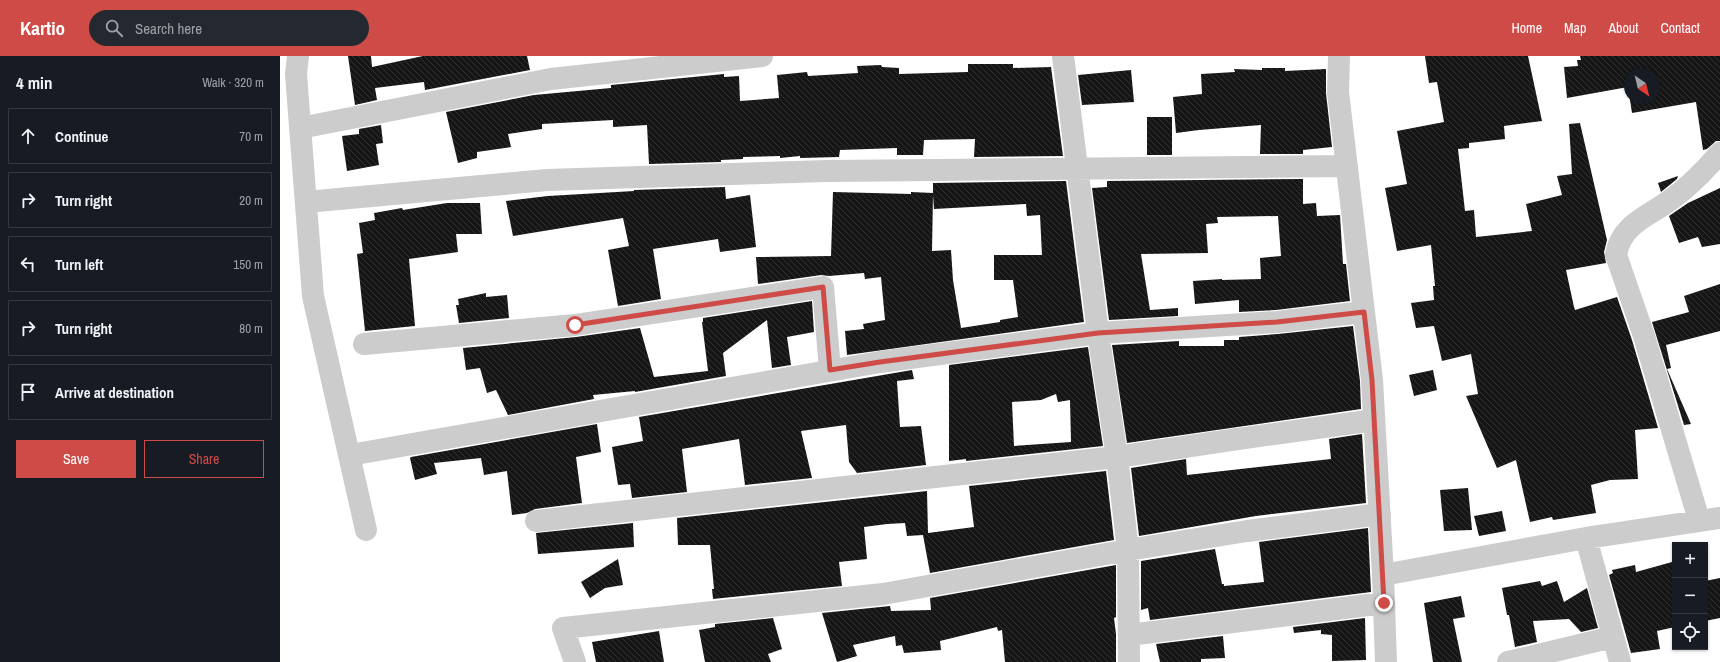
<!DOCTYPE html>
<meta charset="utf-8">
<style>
:root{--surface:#171b24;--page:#242831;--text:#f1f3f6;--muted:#9ea1a6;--line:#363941;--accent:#cf4b48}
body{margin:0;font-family:"Archivo Narrow",sans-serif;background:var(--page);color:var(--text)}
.controls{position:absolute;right:12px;bottom:12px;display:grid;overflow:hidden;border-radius:0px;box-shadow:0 1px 3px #0004}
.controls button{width:36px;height:36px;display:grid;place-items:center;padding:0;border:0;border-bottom:1px solid var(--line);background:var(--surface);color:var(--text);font:20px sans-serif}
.compass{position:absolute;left:1344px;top:12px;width:36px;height:36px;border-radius:50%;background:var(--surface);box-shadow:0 1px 3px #0004;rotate:145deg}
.stop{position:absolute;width:12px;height:12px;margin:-9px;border:3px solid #cf4b48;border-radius:50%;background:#fff}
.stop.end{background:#cf4b48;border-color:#fff;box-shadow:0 1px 4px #0008}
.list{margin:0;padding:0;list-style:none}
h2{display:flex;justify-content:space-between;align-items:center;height:52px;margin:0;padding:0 16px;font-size:17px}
h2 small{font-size:13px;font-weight:400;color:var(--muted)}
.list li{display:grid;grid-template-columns:26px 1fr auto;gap:12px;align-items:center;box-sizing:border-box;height:56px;margin:0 8px 8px;padding:0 8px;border:1px solid var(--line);border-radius:0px}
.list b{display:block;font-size:15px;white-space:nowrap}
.list em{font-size:13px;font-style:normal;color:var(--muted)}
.actions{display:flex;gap:8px;padding:12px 16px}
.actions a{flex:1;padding:9px 0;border:1px solid var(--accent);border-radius:0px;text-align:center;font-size:14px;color:var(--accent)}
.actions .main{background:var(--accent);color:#fff}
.icon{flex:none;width:22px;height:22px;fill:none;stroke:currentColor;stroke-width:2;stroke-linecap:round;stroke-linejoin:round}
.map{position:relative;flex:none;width:1440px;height:606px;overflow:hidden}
header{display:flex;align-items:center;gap:24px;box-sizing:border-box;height:56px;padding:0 20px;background:var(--accent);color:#fff}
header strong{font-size:19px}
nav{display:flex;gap:22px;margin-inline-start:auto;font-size:14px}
.search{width:280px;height:36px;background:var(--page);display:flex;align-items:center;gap:10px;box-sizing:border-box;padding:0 14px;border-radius:22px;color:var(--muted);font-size:15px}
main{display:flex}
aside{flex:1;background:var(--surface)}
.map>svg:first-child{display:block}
.building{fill:url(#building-back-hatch);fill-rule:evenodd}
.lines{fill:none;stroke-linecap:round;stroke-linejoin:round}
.minor{stroke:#ccc;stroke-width:22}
.route{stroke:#cf4b48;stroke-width:5}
</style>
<header>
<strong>Kartio</strong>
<div class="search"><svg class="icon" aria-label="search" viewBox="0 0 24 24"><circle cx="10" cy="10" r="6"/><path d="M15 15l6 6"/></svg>Search here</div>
<nav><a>Home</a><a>Map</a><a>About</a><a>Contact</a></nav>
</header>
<main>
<aside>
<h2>4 min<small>Walk · 320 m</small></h2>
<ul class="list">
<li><svg class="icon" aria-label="ahead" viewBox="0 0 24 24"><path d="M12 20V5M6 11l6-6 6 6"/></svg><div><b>Continue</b></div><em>70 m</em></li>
<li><svg class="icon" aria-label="right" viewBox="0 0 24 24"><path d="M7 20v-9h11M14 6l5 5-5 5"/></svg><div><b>Turn right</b></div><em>20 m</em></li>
<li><svg class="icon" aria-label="left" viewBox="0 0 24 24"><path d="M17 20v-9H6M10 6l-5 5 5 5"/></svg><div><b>Turn left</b></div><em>150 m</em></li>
<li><svg class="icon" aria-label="right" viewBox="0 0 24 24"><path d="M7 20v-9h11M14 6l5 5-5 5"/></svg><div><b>Turn right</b></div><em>80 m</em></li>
<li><svg class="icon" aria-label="arrive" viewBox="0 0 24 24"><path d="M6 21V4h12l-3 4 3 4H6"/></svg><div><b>Arrive at destination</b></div></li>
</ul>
<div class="actions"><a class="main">Save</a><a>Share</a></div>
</aside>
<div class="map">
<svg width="1440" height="606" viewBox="0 0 1440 606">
<defs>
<pattern id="building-back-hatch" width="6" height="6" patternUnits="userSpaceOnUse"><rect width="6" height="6" fill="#161616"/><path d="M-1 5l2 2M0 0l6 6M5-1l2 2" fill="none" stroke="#303030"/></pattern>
</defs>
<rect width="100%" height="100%" fill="#fff"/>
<path class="building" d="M68,0H91L92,11L143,0H247L250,14L145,34L144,26L95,32L97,44L75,49Z
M1145,0H1248L1262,65L1224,70L1225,83L1189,87V92L1178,93L1185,155L1194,154L1196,181L1252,175L1246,148L1282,139L1277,120L1292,118L1289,68L1300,67L1327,184L1324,196L1326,207L1286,214L1294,251L1295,254L1337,241L1352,284L1378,372L1355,374L1358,423L1330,424L1311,429L1316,457L1273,464L1272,461L1250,466L1236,404L1217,412L1186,340L1198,338L1191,298L1162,305L1154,270L1136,272L1131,247L1154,244L1153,230H1155L1151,189L1117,195L1105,132L1127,128L1117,75L1164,66L1157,26L1149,27Z
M1300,0H1440V85H1436L1427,93L1423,94L1416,46L1352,57L1348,31L1287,42L1284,11L1298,10L1297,4H1301ZM1350,18H1374V42H1350Z
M688,8H733V12L771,11L783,100L694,101L695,83L644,84L643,99H617V92L560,94L559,101L520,102V100L500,102V100L463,101V103L441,104V106L369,108L367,69L333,71V64L262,68V73L228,78L231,91L197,96V102L178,107L166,56L254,39L331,32V29L444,18V21L459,20L460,45L499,42L497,19L527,16L528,20L578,17L577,10L601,9L602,11L619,12V18L688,16Z
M982,12H1005V15L1046,13V37L1052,91L1023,94V98H980L981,69L919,74L896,77L893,41L922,38L921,18L955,16L954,13L982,14Z
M851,14L854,46L802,49L798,19Z
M867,61H892V99H867Z
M101,69L103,87L96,88L99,109L67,115L62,80L79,78V73Z
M1398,120L1397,123L1381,136L1378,127Z
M1023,123V148L1036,147L1037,160L1060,159L1063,208H1066L1070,245L996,254L959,256V244L915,248L913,225L942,223V224L981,223L980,202L1001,200L998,160L937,161L938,167L926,168L928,197L861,198L870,254L898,252V260L829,264L812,132L827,131V125Z
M786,125L804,266L567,299L565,275L584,273L583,268L605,264L601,221L585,223L584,217L549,220L541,219L478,228L476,201L551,200L553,136L631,138V136L653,137V127ZM653,139L654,153L746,148L747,160L760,159L762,199H714V224H733L738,261L720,264V266L681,272L673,224L671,194L652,195Z
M445,131L446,143L470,139L476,191L440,196L438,183L373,193L381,243L338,250L328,194L349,190L343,162L233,180L226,145L268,140L354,135V134Z
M1440,132V188L1422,191L1418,181L1399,187L1389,160L1408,147Z
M167,147H200L202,178H176L178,196L129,203L135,270L85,275L77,198L83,197L79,167L95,164L94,157L122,152L123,154Z
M1440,228V275L1386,289L1391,312L1387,313L1411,368L1404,369L1372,266L1409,256L1404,240Z
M206,237V241L227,239L229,262L179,267L176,249H179L178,243Z
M532,245L534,276L507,281L511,309L492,312L487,264L443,297L446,320L355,336V335L313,339L314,343L228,359L216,334L207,337L200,312L186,314L183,292L296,281L360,272L374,321L428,315L422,266H423V262Z
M1073,270L1080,325L1081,353L847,387L832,289L899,285V290H944V284H959V281L998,278Z
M808,291L823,390L686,405V403L669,405V309ZM776,338L778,346L790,344L791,386L734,390L732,346L761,344Z
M632,314L634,323L617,325L620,371L641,370L646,409L577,417L569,406L566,369L521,375L532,422L465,429L459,383L402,393L407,436L352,442L350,428L338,429L332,391L363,385L359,361Z
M1153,314L1157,334L1134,340L1129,319Z
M317,368L321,396L296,401L302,447L255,453L247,457L232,459L227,415L204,419L201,402L154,407L157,418L135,424L130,402L131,401Z
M1082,378L1086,447L976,460L859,480L851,412L906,403L907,419L1051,403L1049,383Z
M826,415L834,484L650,517L643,479L627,480L625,467L607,468L584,471L587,503L559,506L562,530L433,543L432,533H434L430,489H398L397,462L647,435L648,477L694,471L689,430Z
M1188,432L1192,474L1164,475L1160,434Z
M1222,455L1226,475L1199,480L1194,460Z
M353,467L354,491L258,498L256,477Z
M1088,472L1091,536L870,564L868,552L861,554V505L935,493L942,528H944V530L984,526L979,486Z
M338,503L343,529L325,532L310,542L301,526Z
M1392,506L1395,516V571L1377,575L1380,593L1351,597L1329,519L1333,517L1332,514L1355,509L1356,516Z
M836,509V561L834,562L836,578V606H725L722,574L718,575L717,571L660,585L661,594L624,597L622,589L616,590L615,580L573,589L577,600L557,606L542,557L610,550L611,555L651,554L650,542Z
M1440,522V562L1425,565V525Z
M1260,525L1262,530L1277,525L1284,546L1307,532L1318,572L1301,576L1289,563L1253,565L1257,586L1235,591L1229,559H1227L1222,532Z
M1181,540L1185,561L1173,563L1182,606H1153L1144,547Z
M493,562L502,593L488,598L491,606H425L419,574L435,571V568Z
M1085,562L1086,604L1052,605V579L1041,578V574L1014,577L1013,571Z
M379,575L384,606H316L312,586Z
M943,580L945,602L921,603V606H880L876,588Z"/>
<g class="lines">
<path class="minor" d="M18,0L16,18L33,240L86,474
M783,0L818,277L997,266L1084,256
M1059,0L1058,36L1092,324L1103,519
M20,72L271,23L482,0
M26,146L267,124L547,115L1067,110
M84,288L295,269L543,231L550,314
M70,399L600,306L818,277L837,401L848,494L849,606
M1419,464L1364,280L1336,199C1341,167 1370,160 1393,142C1410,130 1426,113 1440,97
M256,465L837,401L951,384L1094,364
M1306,482L1340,606
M849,579L1104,547
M295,606L283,572L603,538L848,494L967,475L1100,458
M1106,606L1103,519L1306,482L1440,462
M1228,606L1333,581"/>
</g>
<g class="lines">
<path class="route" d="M295,269L543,231L550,314L600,306L818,277L997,266L1084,256L1092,324L1104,547"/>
</g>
</svg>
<div class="controls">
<button>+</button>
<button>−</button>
<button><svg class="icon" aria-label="locate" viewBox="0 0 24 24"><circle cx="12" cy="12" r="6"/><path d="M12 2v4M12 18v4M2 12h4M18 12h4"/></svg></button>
</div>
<svg class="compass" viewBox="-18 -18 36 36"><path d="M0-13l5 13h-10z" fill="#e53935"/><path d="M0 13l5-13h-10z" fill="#9ea1a6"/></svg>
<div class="stop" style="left:295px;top:269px"></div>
<div class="stop end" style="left:1104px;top:547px"></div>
</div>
</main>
